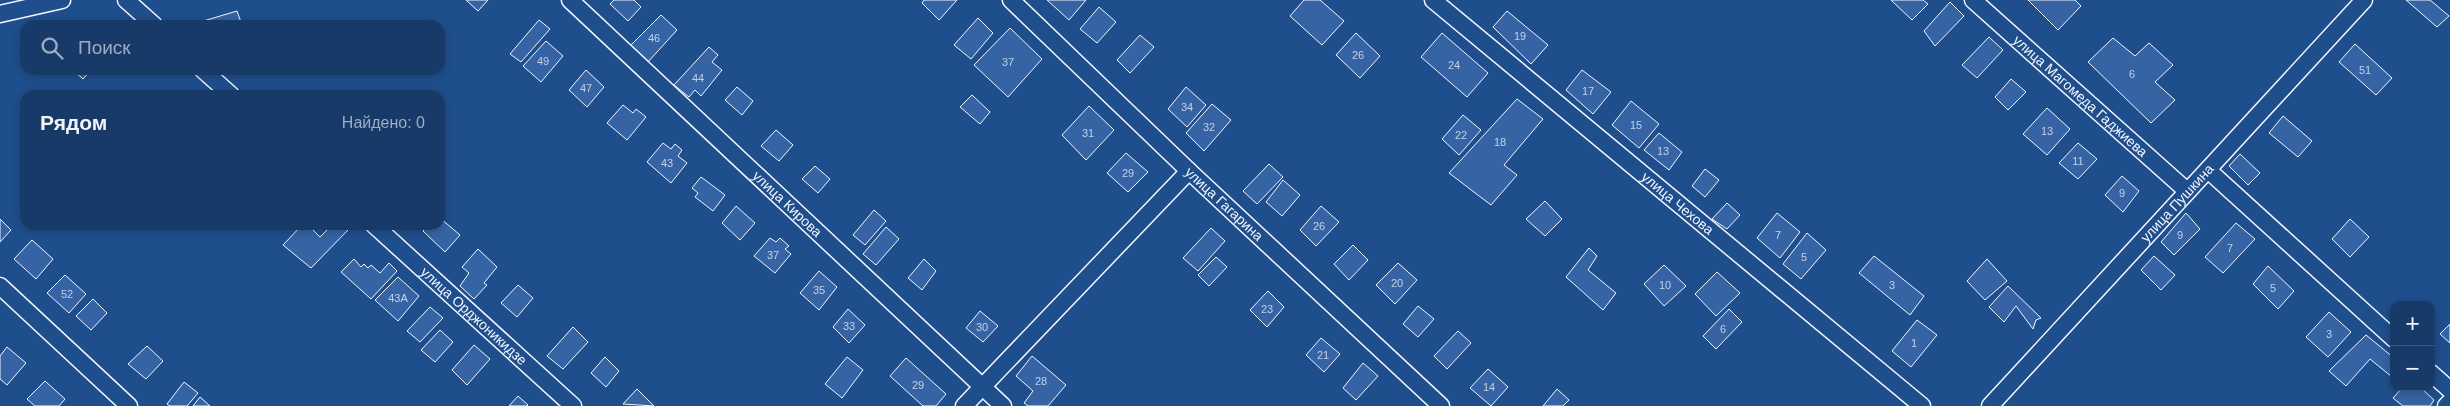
<!DOCTYPE html>
<html lang="ru">
<meta charset="utf-8">
<style>
:root{--surface:#173a69;--page:#244571;--text:#f1f3f6;--muted:#9eadc0;--line:#36547d}
body{margin:0;font-family:Arial,sans-serif;background:var(--page);color:var(--text)}
.controls{position:absolute;right:15px;bottom:15px;display:grid;overflow:hidden;border-radius:10px;box-shadow:0 2px 8px #0003}
.controls button{width:45px;height:45px;display:grid;place-items:center;padding:0;border:0;border-bottom:1px solid var(--line);background:var(--surface);color:var(--text);font:25px sans-serif}
.list{margin:0;padding:0;list-style:none}
h2{display:flex;justify-content:space-between;align-items:center;height:65px;margin:0;padding:0 20px;font-size:21px}
h2 small{font-size:16px;font-weight:400;color:var(--muted)}
.icon{flex:none;width:28px;height:28px;fill:none;stroke:currentColor;stroke-width:2;stroke-linecap:round;stroke-linejoin:round}
.map{position:relative;flex:none;width:2450px;height:406px;overflow:hidden}
.search{position:absolute;background:var(--surface);box-shadow:0 2px 8px #0003;left:20px;top:20px;width:425px;height:55px;display:flex;align-items:center;gap:12px;box-sizing:border-box;padding:0 18px;border-radius:15px;color:var(--muted);font-size:19px}
.panel{position:absolute;background:var(--surface);box-shadow:0 2px 8px #0003;left:20px;top:90px;width:425px;height:140px;border-radius:15px}
.map>svg:first-child{display:block}
.building{fill:#3563a3;stroke:#f2f6ff}
.lines{fill:none;stroke-linecap:round;stroke-linejoin:round}
.minor-casing{stroke:#f2f6ff;stroke-width:19}
.minor{stroke:#1f4e8c;stroke-width:16}
.labels{text-anchor:middle;dominant-baseline:central;stroke-width:4;stroke-linejoin:round;paint-order:stroke}
.number-label{font-size:11px;fill:#c3d1e8}
.street-label{font-size:14px;fill:#f2f6ff;stroke:#1f4e8c}
</style>
<div class="map">
<svg width="2450" height="406" viewBox="0 0 2450 406">
<rect width="100%" height="100%" fill="#1f4e8c"/>
<path class="building" d="M466,0H488L478,11Z
M614,0H634L641,7L628,21L610,4Z
M924,0H957L939,20L922,3Z
M1047,0H1086L1069,20Z
M1304,0H1320L1344,21L1322,45L1290,16Z
M1891,0H1923L1928,4L1912,20Z
M2028,0H2075L2081,6L2058,30Z
M2406,0H2430L2449,16L2437,27Z
M1950,2L1964,16L1935,46L1924,31Z
M1099,7L1116,22L1097,43L1080,29Z
M237,11L242,25H201L200,22Z
M1507,11L1548,45L1531,64L1493,27Z
M661,15L677,30L647,63L629,47Z
M978,18L993,33L971,59L954,45Z
M539,20L550,29L521,62L510,54Z
M1010,28L1042,59L1008,97L974,65Z
M1356,33L1380,56L1360,78L1336,55Z
M1442,33L1488,73L1467,97L1421,57Z
M1140,35L1154,47L1130,73L1117,60Z
M1989,37L2003,50L1977,78L1962,65Z
M2113,38L2135,56L2149,43L2173,65L2155,82L2175,100L2151,123L2088,62Z
M546,41L563,56L541,82L523,66Z
M2355,44L2392,78L2376,95L2339,62Z
M709,47L718,55L712,62L722,70L701,96L695,90L689,97L674,85Z
M73,70H91L83,79Z
M586,70L604,87L587,107L569,90Z
M1582,70L1611,92L1593,114L1566,90Z
M2011,79L2026,92L2008,110L1995,97Z
M737,87L753,101L742,115L725,100Z
M1186,87L1206,105L1187,127L1168,109Z
M972,95L990,112L980,124L960,107Z
M1517,99L1543,119L1504,165L1517,175L1491,205L1449,173Z
M1631,101L1659,124L1639,148L1612,125Z
M1212,104L1231,120L1204,151L1186,133Z
M623,105L633,113L636,109L646,117L627,140L607,123Z
M1089,106L1114,130L1086,160L1062,135Z
M2047,108L2070,129L2047,155L2023,134Z
M1463,115L1481,130L1459,155L1442,139Z
M2283,116L2312,141L2298,157L2269,133Z
M776,130L793,145L779,161L761,146Z
M1659,133L1682,152L1669,170L1644,150Z
M663,143L671,149L675,144L682,150L678,156L687,163L671,183L647,162Z
M2078,143L2097,159L2078,179L2059,163Z
M1126,153L1148,172L1128,192L1107,173Z
M2240,154L2260,173L2248,185L2229,166Z
M1269,164L1283,177L1257,204L1243,191Z
M815,166L830,179L818,193L802,179Z
M1705,169L1719,180L1705,197L1692,186Z
M2122,176L2139,191L2123,212L2105,195Z
M701,177L725,195L713,211L695,197L698,193L692,188Z
M1283,180L1300,195L1282,216L1266,202Z
M1545,201L1562,219L1545,236L1526,219Z
M1727,203L1740,215L1727,229L1712,219Z
M736,206L755,223L740,240L722,223Z
M1321,206L1339,222L1316,246L1300,230Z
M874,210L886,221L865,245L853,235Z
M1777,213L1800,232L1780,258L1757,238Z
M2186,213L2200,229L2174,255L2161,242Z
M440,218L460,235L445,252L423,231L429,225H440Z
M0,219L11,230L0,242Z
M2350,219L2369,237L2350,257L2332,239Z
M2236,223L2255,239L2223,273L2205,257Z
M302,225H308L320,237L332,225H342L348,230L311,268L283,245Z
M886,227L899,239L876,265L863,254Z
M1211,228L1225,241L1198,271L1183,258Z
M1807,233L1826,250L1801,279L1783,264Z
M770,238L776,242L780,238L789,246L785,249L791,254L775,273L754,256Z
M32,240L53,259L36,279L14,259Z
M1353,245L1368,260L1349,280L1334,264Z
M1589,248L1597,256L1588,270L1616,293L1603,310L1566,277Z
M478,249L497,267L484,283L487,285L474,299L460,286L469,273L462,267Z
M1874,256L1924,296L1910,315L1859,273Z
M2154,256L2175,275L2161,290L2141,270Z
M1216,257L1227,267L1209,286L1198,275Z
M354,259L361,267L364,264L368,268L371,265L380,273L389,263L397,271L371,299L341,272Z
M924,259L936,271L922,290L908,278Z
M1987,259L2007,281L1985,300L1967,281Z
M1398,263L1417,280L1395,304L1376,285Z
M1664,265L1686,286L1664,306L1644,284Z
M2268,266L2294,291L2278,309L2253,284Z
M819,271L837,287L819,310L800,293Z
M1717,272L1740,293L1716,316L1695,294Z
M65,275L86,294L69,313L47,293Z
M398,277L419,296L398,321L375,300Z
M518,285L533,298L517,317L501,303Z
M2008,286L2041,318L2036,320L2033,329L2016,306L2004,322L1989,307Z
M1268,291L1284,307L1267,327L1250,310Z
M93,299L107,313L91,330L76,316Z
M1418,306L1434,319L1418,337L1403,324Z
M430,307L443,318L420,342L407,331Z
M848,309L865,325L849,343L833,327Z
M1729,309L1742,322L1716,349L1703,336Z
M980,311L998,326L983,342L966,328Z
M2329,312L2351,332L2328,357L2306,337Z
M1917,320L1937,335L1911,367L1892,351Z
M2450,324V343L2440,334Z
M573,327L588,342L563,369L547,356Z
M440,330L453,342L435,362L421,350Z
M1458,331L1471,343L1447,369L1434,356Z
M2366,335L2394,358V376L2392,377L2370,359L2346,386L2329,371Z
M1321,338L1340,354L1324,372L1306,355Z
M474,345L490,359L467,385L452,370Z
M147,346L163,361L146,379L128,364Z
M7,347L26,363L7,385L0,379V356Z
M1032,356L1066,385L1048,406H1028L1024,403L1033,391L1016,376Z
M605,357L619,371L606,387L591,373Z
M847,357L863,370L842,398L825,384Z
M906,358L946,394L936,406H923L890,376Z
M1363,363L1378,376L1356,400L1343,388Z
M1488,369L1508,387L1491,406L1470,388Z
M45,381L65,399L59,406H35L27,399Z
M184,382L198,393L187,406H170L167,404Z
M2403,387H2420L2434,400L2430,406H2403L2393,398Z
M637,389L654,406L623,404Z
M1557,389L1569,400L1563,406H1543Z
M518,396L528,405L527,406H509Z
M200,397L210,406H193Z"/>
<g class="lines">
<g class="minor-casing">
<g id="minor">
<path d="M126,0L154,25"/>
<path id="s1" d="M570,0L1003,406"/>
<path id="s2" d="M1011,0L1189,171L1441,406"/>
<path id="s3" d="M1433,0L1922,406"/>
<path id="s4" d="M1973,0L2187,191"/>
<path d="M0,14L62,0"/>
<path d="M203,70L231,95"/>
<path d="M2208,170L2394,339"/>
<path id="s5" d="M374,225L573,406"/>
<path d="M0,286L129,406"/>
<path d="M2431,373L2450,390"/>
<path d="M964,406L1189,171"/>
<path id="s6" d="M1990,406L2364,0"/>
<path d="M2446,406L2450,402"/>
</g>
</g>
<use href="#minor" class="minor"/>
</g>
<g class="labels">
<g class="number-label">
<text x="1520" y="36">19</text>
<text x="654" y="38">46</text>
<text x="1358" y="55">26</text>
<text x="543" y="61">49</text>
<text x="1008" y="62">37</text>
<text x="1454" y="65">24</text>
<text x="2365" y="70">51</text>
<text x="2132" y="74">6</text>
<text x="698" y="78">44</text>
<text x="586" y="88">47</text>
<text x="1588" y="91">17</text>
<text x="1187" y="107">34</text>
<text x="1636" y="125">15</text>
<text x="1209" y="127">32</text>
<text x="2047" y="131">13</text>
<text x="1088" y="133">31</text>
<text x="1461" y="135">22</text>
<text x="1500" y="142">18</text>
<text x="1663" y="151">13</text>
<text x="2078" y="161">11</text>
<text x="667" y="163">43</text>
<text x="1128" y="173">29</text>
<text x="2122" y="193">9</text>
<text x="1319" y="226">26</text>
<text x="1778" y="235">7</text>
<text x="2180" y="235">9</text>
<text x="2230" y="248">7</text>
<text x="773" y="255">37</text>
<text x="1804" y="257">5</text>
<text x="1397" y="283">20</text>
<text x="1665" y="285">10</text>
<text x="1892" y="285">3</text>
<text x="2273" y="288">5</text>
<text x="819" y="290">35</text>
<text x="67" y="294">52</text>
<text x="398" y="298">43А</text>
<text x="1267" y="309">23</text>
<text x="849" y="326">33</text>
<text x="982" y="327">30</text>
<text x="1723" y="329">6</text>
<text x="2329" y="334">3</text>
<text x="1914" y="343">1</text>
<text x="1323" y="355">21</text>
<text x="1041" y="381">28</text>
<text x="918" y="385">29</text>
<text x="1489" y="387">14</text>
</g>
<g class="street-label">
<text stroke="none"><textPath href="#s4" startOffset="144">улица Магомеда Гаджиева</textPath></text>
<text stroke="none"><textPath href="#s1" startOffset="298">улица Кирова</textPath></text>
<text stroke="none"><textPath href="#s3" startOffset="318">улица Чехова</textPath></text>
<text stroke="none"><textPath href="#s6" startOffset="276">улица Пушкина</textPath></text>
<text stroke="none"><textPath href="#s2" startOffset="295">улица Гагарина</textPath></text>
<text stroke="none"><textPath href="#s5" startOffset="135">улица Орджоникидзе</textPath></text>
</g>
</g>
</svg>
<div class="controls">
<button>+</button>
<button>−</button>
</div>
<div class="search"><svg class="icon" aria-label="search" viewBox="0 0 24 24"><circle cx="10" cy="10" r="6"/><path d="M15 15l6 6"/></svg>Поиск</div>
<section class="panel">
<h2>Рядом<small>Найдено: 0</small></h2>
<ul class="list">
</ul>
</section>
</div>
